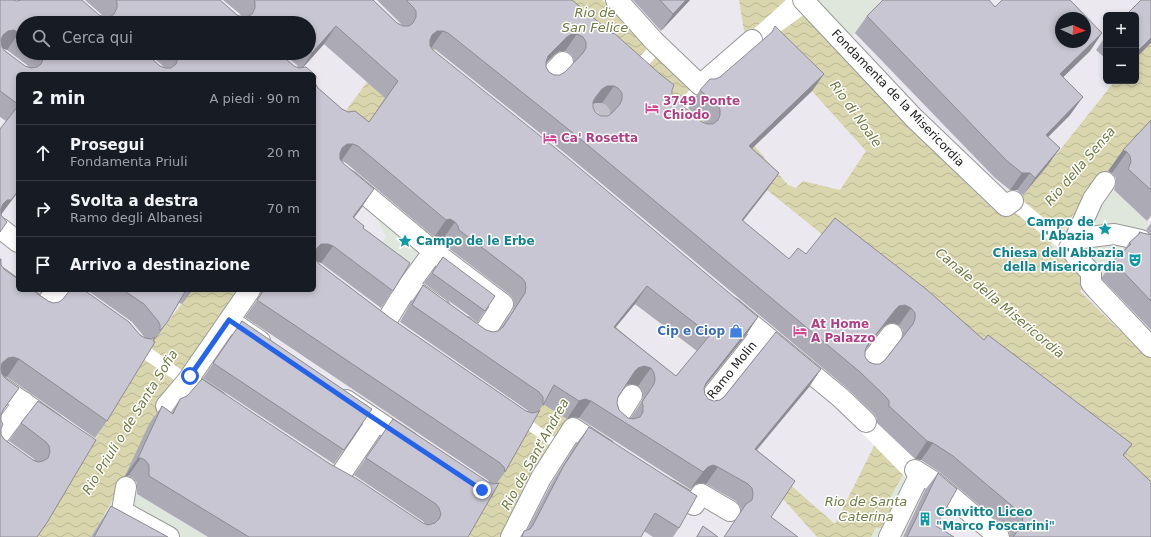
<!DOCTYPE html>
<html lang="it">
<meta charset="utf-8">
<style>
:root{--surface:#171b24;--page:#20242c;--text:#f1f3f6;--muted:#9ea1a6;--line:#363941}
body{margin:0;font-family:"DejaVu Sans",sans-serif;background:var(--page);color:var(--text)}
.controls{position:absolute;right:12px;top:12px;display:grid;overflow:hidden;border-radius:6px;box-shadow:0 2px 6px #0003}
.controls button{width:36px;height:36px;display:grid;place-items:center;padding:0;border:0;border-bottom:1px solid var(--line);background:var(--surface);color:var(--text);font:20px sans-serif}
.compass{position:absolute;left:1055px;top:12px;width:36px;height:36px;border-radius:50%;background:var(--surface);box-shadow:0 2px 6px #0003;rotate:93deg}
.stop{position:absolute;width:12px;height:12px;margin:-9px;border:3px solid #2563eb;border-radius:50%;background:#fff}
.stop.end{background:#2563eb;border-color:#fff;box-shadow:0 1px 4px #0008}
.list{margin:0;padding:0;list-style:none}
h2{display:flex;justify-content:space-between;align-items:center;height:52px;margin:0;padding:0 16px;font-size:17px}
h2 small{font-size:13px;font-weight:400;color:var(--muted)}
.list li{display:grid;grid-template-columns:26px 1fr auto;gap:12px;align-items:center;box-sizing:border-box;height:56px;padding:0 16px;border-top:1px solid var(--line)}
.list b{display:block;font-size:15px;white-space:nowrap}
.list p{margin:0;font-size:13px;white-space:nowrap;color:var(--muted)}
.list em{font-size:13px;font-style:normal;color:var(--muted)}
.icon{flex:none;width:22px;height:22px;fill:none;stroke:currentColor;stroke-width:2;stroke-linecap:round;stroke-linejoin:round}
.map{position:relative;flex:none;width:1151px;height:537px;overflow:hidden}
.search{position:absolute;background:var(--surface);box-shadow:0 2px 6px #0003;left:16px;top:16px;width:300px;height:44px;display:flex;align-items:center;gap:10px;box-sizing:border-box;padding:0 14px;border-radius:22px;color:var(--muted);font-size:15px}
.panel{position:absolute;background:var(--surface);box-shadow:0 2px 6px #0003;left:16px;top:72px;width:300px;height:220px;border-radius:6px}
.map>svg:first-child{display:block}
.plaza{fill:#dfe6dc}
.water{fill:url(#water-waves)}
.pier{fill:#fff}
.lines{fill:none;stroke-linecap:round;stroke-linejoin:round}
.pedestrian-tunnel{stroke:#c3c0c7;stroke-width:20;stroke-dasharray:20 10;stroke-linecap:butt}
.pedestrian-casing{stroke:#989898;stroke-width:22}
.pedestrian{stroke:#fff;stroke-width:20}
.wall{fill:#acaab5;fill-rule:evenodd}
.shaded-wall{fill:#8c8b93}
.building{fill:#c8c6d2;stroke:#8c8b93;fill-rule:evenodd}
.route{stroke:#2563eb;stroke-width:5}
.labels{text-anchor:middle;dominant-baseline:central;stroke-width:3;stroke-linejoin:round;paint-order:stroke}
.street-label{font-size:12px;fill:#212121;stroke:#fff}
.hotel-label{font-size:12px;font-weight:bold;fill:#b23c85;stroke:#fff;text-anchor:start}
.culture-label{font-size:12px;font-weight:bold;fill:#0d838f;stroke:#fff;text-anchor:end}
.shop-label{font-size:12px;font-weight:bold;fill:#366cbe;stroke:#fff;text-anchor:end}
.water-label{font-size:13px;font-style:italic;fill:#6e7a41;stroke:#fff}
</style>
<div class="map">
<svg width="1151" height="537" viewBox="0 0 1151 537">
<defs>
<pattern id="water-waves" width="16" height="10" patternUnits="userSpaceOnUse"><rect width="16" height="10" fill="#d9d6ad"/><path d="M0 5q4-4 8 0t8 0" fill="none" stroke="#bab795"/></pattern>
</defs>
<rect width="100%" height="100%" fill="#ebe8f0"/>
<path class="plaza" d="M803,0H888L840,48Z
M1102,179L1147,221L1149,227L1145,231L1147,234L1097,282L1087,283L1050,245L1052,243L1065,253L1069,240L1060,232Z
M368,200L432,246L405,285L371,260L386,237Z
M903,475L908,480L928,485L903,537H871L876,526L882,529L893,508L886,505Z
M122,484L175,517V518L207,537H124L99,524Z"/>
<path class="water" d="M475,0L423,64L516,235L754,453L835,524L883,428L931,359L823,235L767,190L750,174L539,0H602L703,92L739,128L788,185L796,188L803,181L840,190L866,151L812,91L759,40L745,37L739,0H795C860,70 922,143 992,208H994L1003,217L1020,199L1048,165L1115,81H1136V58L1151,43V125L1101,179L1050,245L1087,283L1080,291L1119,330L1131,334L1151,355V486L910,454L903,475L886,505L893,508L883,529L876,527L871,537H817L783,499L634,369L583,396L503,537H466L563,369L463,217L342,116L367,82Z
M192,290H242L170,414L150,424L122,484L91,537H37L115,406L144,361L149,347Z"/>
<path class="pier" d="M786,0H803L812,9L763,44L745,37Z
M654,41L663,49L635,80L626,72Z
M697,81L703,92L681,118L672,111Z
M1017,196L1069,239L1065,253L1012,210Z
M141,341L190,376L183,386L133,352Z
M522,414L563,443L558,451L517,423Z
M870,416L920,463L908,480L860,431Z"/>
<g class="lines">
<path class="pedestrian-tunnel" d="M599,114L624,85"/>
<g class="pedestrian-casing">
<path id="pedestrian" d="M616,0L620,3L654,41L700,85L752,40
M803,0L914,118L1006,206L1013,201
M545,81L563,62
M348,180L433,251L503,304L481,338L466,327
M1105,182L1093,199L1075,239L1069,248L1091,273V283L1097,290L1151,347
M0,228L18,242
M1075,239L1114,234L1141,240
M0,278L42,309L52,296L68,290
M408,286L440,308
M732,308L841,398L866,422
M229,320L260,341
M384,325L408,286L436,248
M864,370L892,334
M187,381L217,401
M0,386L54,424
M346,400L409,442
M166,406L187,381L250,290
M703,407L762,333
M620,425L616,420L632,395
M0,434L24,402
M915,470L934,482L999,537
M337,480L377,421
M126,487L122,511L169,537
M669,490L694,505L701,494L730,511
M511,537L541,478L573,428L605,449
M889,537L920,474"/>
</g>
<use href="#pedestrian" class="pedestrian"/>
</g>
<path class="wall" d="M0,0L16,1L99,15L103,17L101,14L85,0H220L237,15L241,17L240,14L223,0H373L397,23L402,26L401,24L377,0H572L672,90V96L676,100L702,122L706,124L704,121L688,108L700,90L824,74L812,91L752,148L779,173L767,190L743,221L789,259L806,254L984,340L1132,444L1124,456L1151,537H1010V533L1006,528L941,473L921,460L915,459L877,423V418L874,414L848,389L566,154L436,50L432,48L434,51L758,317L746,335L704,387V388L705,394L708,399L714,401L720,400L821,369L809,387L757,450L795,481L741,511L740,506L736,501L706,484L701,483L696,484L690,489L579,418L573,417L567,419L543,404L539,411L505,472L497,483L468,537H208L137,494V483L133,478L128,476H125L149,424L162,406L171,412L180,399L330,464L423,523L425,524L424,522L354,475L393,419L488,482L490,483L488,480L245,317L260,296L261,290H314L315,83L318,88L342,109L369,122L385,98L324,44L302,68L314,74H18V192L1,214L0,232L6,121L0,117ZM23,23H309V53H282L297,65L298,68L294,66L279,53H148L162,65L164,68L160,66L145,53H23ZM3,48L7,50L27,65L29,67L25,66L5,51ZM560,51H565L571,54L574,59V63L565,72L560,75H554L549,72L546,67V63L555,54ZM595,103H602L606,105L610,110V114L608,116H601L596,113L593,108V105ZM342,161L346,163L434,237H438L443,239L446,243L447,247L510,295L513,299L514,304L513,310L500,329L498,331L493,332L486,330L423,285L411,302L400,322L527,410L529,412L526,411L389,317L319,264L317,261L321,263L381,308L393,291L363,228L354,218L362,207ZM635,304L697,351L676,376L615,327ZM893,323L899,325L903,330V337L885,360L880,364H874L869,362L865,357V350L883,327L887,324ZM632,384L638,386L642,390L643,396L642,401L630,419L628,418L619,410L617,403L618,397L625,386L626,385Z
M633,0H690L661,31Z
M995,7L1102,33L1090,51L1063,77L1070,115L1048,137L1060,148L1048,165L1023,195L1017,190H1010L995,178L855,33L867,16Z
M1106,36V59L1096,50Z
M1151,120V216L1147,221L1114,190L1116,183V178L1112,173L1108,171Z
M1151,223V330L1102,279V277L1114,260L1122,253L1129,243L1137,236L1139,232L1151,235L1149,232L1146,230Z
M443,257L485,311L478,322L424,283Z
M1,265L5,270L48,301L140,335L145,338L146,339L132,322L87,290H192L182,304L179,303L153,341L107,421L95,438L7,377L3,375L5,378L19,388L2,412L1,415V435L5,440L33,460L36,462L34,459L9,441L21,423L96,440L0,537Z
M242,321L372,409L334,464L203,378Z
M589,427L679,528L673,537H653L644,531L641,537H520L524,531L527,530L551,484L576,444Z
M938,473L936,526L954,537H903L925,490Z
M111,506L168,537H91L99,524Z
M703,526L718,537H696Z"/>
<path class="shaded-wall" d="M686,0H690L661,31L673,14Z
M336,26L324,44L300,71L312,53Z
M14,30L19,33L7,50L2,48L0,39L3,35L8,31Z
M437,31H443L431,48H425L432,35Z
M1102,33L1090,51L1048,92L1060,74Z
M572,34H577L565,51H560L555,54L536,73L548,56L567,37Z
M1151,38V43L1136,58V53Z
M824,74L812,91L737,163L749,146Z
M607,86H614L602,103H595L590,106L595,98L602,89Z
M1083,97L1070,115L1033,152L1046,135Z
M347,144H353L341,161H335L342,148Z
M1060,148L1048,165L1023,195L1035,178Z
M1123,150L1127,152L1112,173L1108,171Z
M779,173L767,190L730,237L742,220Z
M1022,173H1030L1017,190H1010Z
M374,189L362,207L341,234L353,217Z
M18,191V192L0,216V208L3,204Z
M450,219L455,222L443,239L438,237H434L446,220Z
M321,244H328L333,246L321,263L316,261L314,252L317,248Z
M647,286L635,304L602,344L614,327Z
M191,290H192L182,304Z
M905,305L911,308L899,325L893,323L887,324L883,327L855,363L867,346L895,310L899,306Z
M758,317L746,335L694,400L706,383Z
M168,321L156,338L148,348L160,331Z
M13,357L19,359L7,377L1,375L0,366L2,363L8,358Z
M644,366L651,368L638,386L632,384L626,385L623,388L635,371L638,368Z
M821,369L809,387L743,466L755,449Z
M585,399L591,401L579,418L573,417L567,419L579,401Z
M927,441L933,443L921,460L915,459Z
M138,458H141L128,476H125Z
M713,465L718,467L706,484L701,483L696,484L690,489L703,472L708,467Z"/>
<path class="building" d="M0,0H13L16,1L22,0H82L99,15L104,17H110L114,14L117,8V2L116,0H220L237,15L242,17H247L252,14L255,8V2L254,0H373L397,23L403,26H409L413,23L416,17V11L413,7L406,0H572L613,34L614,33L660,74L674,85L672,90V96L676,100L702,122L707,124H713L718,120L720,115V109L716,104L700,90L710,79H715L720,77L772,32L775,26L824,74L749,146L779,173L742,220L789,259L798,248L806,254L835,218L926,289L984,340L988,335L1132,444L1123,455L1151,482V537H1013L1023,523L1022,516L1018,511L953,456L933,443L927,441L889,406V401L886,397L860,372L578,137L448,33L443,31H437L432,35L430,40V46L434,51L564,155L758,317L706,383L704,388L705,394L708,399L714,401L720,400L724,397L776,332L821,369L755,449L795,481L771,517L798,537H724L746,504L752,500L753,494L752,488L748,484L718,467L713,465L708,467L703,472L591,401L585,399L579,401L554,385L543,405V397L539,392L412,305L423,285L486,330L493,332L498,331L503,327L525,293L526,287L525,282L522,278L459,230L458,226L455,222L450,219L446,220L358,146L353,144H347L342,148L340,153V159L344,164L374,189L353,217L364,226L363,228L410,263L393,291L333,246L328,244H321L317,248L315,254L316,260L319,264L389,317L526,411L532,413L537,412L540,410L505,472L504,467L500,463L257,300L264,290H314V74L316,76L315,83L318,88L342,109L348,112L355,111L369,122L398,81L336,26L312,53L309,49V23H23V36L19,33L14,30L8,31L3,35L1,40L2,47L5,51L25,66L31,68L37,67L41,64L43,59V53H145L160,66L165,68H171L176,64L178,58V53H279L294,66L299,68L306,67L314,74H18V104L0,91ZM572,34H577L583,37L586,42V48L583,53L565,72L560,75H554L549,72L546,67V62L548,56L567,37ZM607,86H614L618,88L622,93V99L620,104L613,112L608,116H601L596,113L593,108V102L595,98L602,89ZM647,286L710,335L676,376L614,327ZM905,305L911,308L915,313V319L913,324L885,360L880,364H874L869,362L865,357V351L867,346L895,310L899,306ZM644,366L651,368L654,373L655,379L654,384L642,402L643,406V412L640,417L633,419L628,418L619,410L617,403L618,397L635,371L638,368Z
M660,0H686L673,14Z
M883,0H989L995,7L1002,0H1070L1102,33L1060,74L1083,97L1046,135L1060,148L1035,178L1030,173H1022L1007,161L867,16ZM1061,18H1085V42H1061Z
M1141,0H1151V38L1136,53V15H1126Z
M18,106V191L11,200H7L3,204L1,209V215L7,222L0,232V129Z
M1151,120V190L1128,169L1131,162L1130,156L1127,152L1123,150Z
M1139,232L1151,235V301L1114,262V260L1131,244L1129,243L1140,233Z
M443,257L495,296L485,311L432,273Z
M0,259H1V265L5,270L18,279V290H32L48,301L53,303L59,302L63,299L70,290H84L129,322L140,335L145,338L151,339L155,337L153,341L155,342L107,421L19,359L13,357L8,358L2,363L1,368L2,374L5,378L19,388L3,410L1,415V421L3,424L1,429V435L5,440L33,460L38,462L43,461L48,458L50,452L49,446L46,442L21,423L38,401L96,440L48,521L37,537H0Z
M123,290H186L168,321L160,331V325L158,321L144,304Z
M242,321L372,409L344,450L213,363Z
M202,379L330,464L357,479L423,523L428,525L435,523L439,519L441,514L439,508L436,504L366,458L393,419L488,482L493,484L499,483L468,537H249L149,476V465L145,460L141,458H138L162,406L173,414L180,399L187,396Z
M589,427L697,496L679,528L655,513L641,537H522L524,531L530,529L533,525L563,467Z
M938,473L957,489L936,526L954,537H907Z
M111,506L168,537H94Z
M703,526L718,537H697Z"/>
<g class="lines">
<path class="route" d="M190,376L229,320L363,411L482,490"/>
</g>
<defs>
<g id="hotel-bare" transform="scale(1.08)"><path d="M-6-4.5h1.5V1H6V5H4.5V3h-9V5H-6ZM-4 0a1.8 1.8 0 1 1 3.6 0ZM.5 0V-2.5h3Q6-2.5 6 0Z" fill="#d1479c" stroke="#fff" stroke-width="2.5" paint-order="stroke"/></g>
<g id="sight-bare" transform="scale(1.08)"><path d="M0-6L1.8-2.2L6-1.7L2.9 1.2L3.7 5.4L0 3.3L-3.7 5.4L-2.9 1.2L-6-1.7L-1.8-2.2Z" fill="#0f9aa8" stroke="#fff" stroke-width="2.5" paint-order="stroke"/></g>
<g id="theatre-bare" transform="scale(1.08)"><path d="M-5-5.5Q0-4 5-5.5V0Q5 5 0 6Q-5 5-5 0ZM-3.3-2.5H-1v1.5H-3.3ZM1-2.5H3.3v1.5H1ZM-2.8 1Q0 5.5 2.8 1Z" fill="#0f9aa8" stroke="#fff" stroke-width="2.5" paint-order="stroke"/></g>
<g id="shop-bare" transform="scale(1.08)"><path d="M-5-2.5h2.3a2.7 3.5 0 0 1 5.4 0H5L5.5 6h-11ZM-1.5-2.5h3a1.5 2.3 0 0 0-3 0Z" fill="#3f7fe0" stroke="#fff" stroke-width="2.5" paint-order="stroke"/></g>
<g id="building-bare" transform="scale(1.08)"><path d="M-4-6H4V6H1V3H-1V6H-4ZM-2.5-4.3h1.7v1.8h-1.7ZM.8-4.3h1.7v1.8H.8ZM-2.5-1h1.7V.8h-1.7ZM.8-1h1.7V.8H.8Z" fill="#0f9aa8" stroke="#fff" stroke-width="2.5" paint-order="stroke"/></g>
</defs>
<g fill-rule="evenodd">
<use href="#hotel-bare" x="652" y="108"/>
<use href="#hotel-bare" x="550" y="138"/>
<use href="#sight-bare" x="1105" y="229"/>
<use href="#sight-bare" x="405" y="241"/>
<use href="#theatre-bare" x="1135" y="260"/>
<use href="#shop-bare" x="736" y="331"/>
<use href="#hotel-bare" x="800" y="331"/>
<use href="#building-bare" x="925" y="519"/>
</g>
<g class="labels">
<g class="street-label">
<text transform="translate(898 98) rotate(46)">Fondamenta de la Misericordia</text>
<text transform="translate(732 370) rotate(-51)">Ramo Molin</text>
</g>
<g class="hotel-label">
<text x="663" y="101">3749 Ponte<tspan x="663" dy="14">Chiodo</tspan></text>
<text x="561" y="138">Ca' Rosetta</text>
<text x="811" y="324">At Home<tspan x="811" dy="14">A Palazzo</tspan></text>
</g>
<g class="culture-label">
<text x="1094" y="222">Campo de<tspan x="1094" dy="14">l'Abazia</tspan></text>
<text x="416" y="241" text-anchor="start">Campo de le Erbe</text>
<text x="1124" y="253">Chiesa dell'Abbazia<tspan x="1124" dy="14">della Misericordia</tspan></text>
<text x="936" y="512" text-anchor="start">Convitto Liceo<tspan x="936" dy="14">"Marco Foscarini"</tspan></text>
</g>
<g class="shop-label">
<text x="725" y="331">Cip e Ciop</text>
</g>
<g class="water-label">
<text x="595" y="12">Rio de<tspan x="595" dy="15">San Felice</tspan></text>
<text transform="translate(856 114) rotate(54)">Rio di Noale</text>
<text transform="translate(1080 166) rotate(-49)">Rio della Sensa</text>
<text transform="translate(1000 303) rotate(40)">Canale della Misericordia</text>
<text transform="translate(130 422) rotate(-58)">Rio Priuli o de Santa Sofia</text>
<text transform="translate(535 454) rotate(-61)">Rio de Sant'Andrea</text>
<text x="866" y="501">Rio de Santa<tspan x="866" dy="15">Caterina</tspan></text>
</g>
</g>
</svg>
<div class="controls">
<button>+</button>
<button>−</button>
</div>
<svg class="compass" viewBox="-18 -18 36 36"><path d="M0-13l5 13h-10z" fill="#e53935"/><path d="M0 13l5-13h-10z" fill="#9ea1a6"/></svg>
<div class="stop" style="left:190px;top:376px"></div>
<div class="stop end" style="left:482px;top:490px"></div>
<div class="search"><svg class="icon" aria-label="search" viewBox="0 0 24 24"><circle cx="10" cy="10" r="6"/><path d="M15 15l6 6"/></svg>Cerca qui</div>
<section class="panel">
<h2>2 min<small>A piedi · 90 m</small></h2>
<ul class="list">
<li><svg class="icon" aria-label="ahead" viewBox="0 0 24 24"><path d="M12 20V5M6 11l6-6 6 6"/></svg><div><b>Prosegui</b><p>Fondamenta Priuli</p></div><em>20 m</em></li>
<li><svg class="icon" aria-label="right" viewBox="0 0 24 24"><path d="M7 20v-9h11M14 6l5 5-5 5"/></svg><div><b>Svolta a destra</b><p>Ramo degli Albanesi</p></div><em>70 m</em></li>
<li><svg class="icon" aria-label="arrive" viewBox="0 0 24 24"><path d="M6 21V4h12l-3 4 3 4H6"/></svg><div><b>Arrivo a destinazione</b></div></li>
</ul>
</section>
</div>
